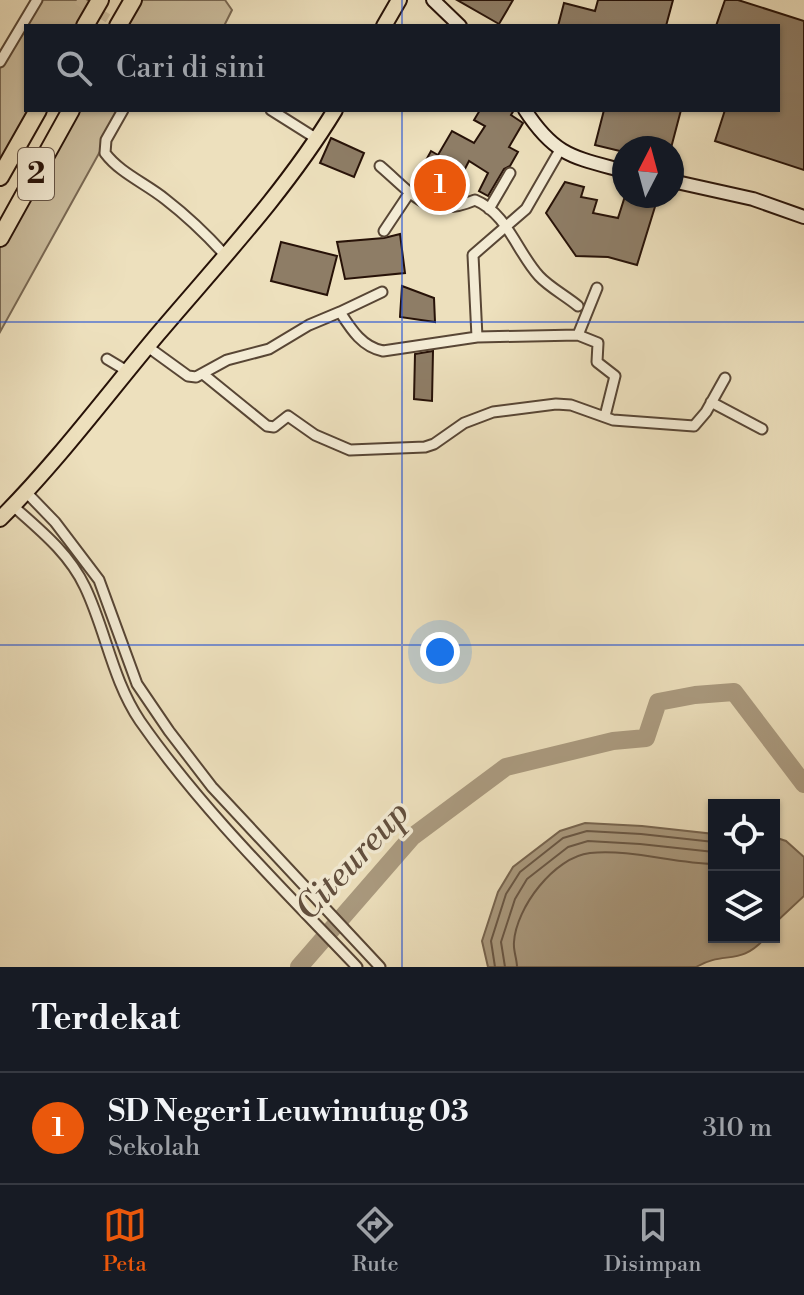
<!DOCTYPE html>
<html lang="id">
<style>
:root{--surface:#171b24;--page:#242831;--text:#f1f3f6;--muted:#9ea1a6;--line:#363941;--accent:#ea580c}
body{margin:0;font-family:"Libre Bodoni",serif;background:var(--page);color:var(--text)}
.controls{position:absolute;right:24px;bottom:24px;display:grid;overflow:hidden;border-radius:0px;box-shadow:0 2px 6px #0004}
.controls button{width:72px;height:72px;display:grid;place-items:center;padding:0;border:0;border-bottom:2px solid var(--line);background:var(--surface);color:var(--text);font:40px sans-serif}
.compass{position:absolute;left:612px;top:136px;width:72px;height:72px;border-radius:50%;background:var(--surface);box-shadow:0 2px 6px #0004;rotate:6deg}
.you{position:absolute;left:440px;top:652px;width:28px;height:28px;margin:-20px;border:6px solid #fff;border-radius:50%;background:#1a73e8;box-shadow:0 0 0 12px #1a73e833}
.badge{display:grid;place-items:center;width:52px;height:52px;border-radius:50%;background:var(--accent);color:#fff;font-size:26px;font-weight:700}
.pin{position:absolute;translate:-50% -50%;border:4px solid #fff;box-shadow:0 2px 8px #0006}
.list{margin:0;padding:0;list-style:none}
h2{display:flex;justify-content:space-between;align-items:center;height:104px;margin:0;padding:0 32px;font-size:34px}
h2 small{font-size:26px;font-weight:400;color:var(--muted)}
.list li{display:grid;grid-template-columns:52px 1fr auto;gap:24px;align-items:center;box-sizing:border-box;height:112px;padding:0 32px;border-top:2px solid var(--line)}
.list b{display:block;font-size:30px;white-space:nowrap}
.list p{margin:0;font-size:26px;white-space:nowrap;color:var(--muted)}
.list em{font-size:26px;font-style:normal;color:var(--muted)}
.icon{flex:none;width:44px;height:44px;fill:none;stroke:currentColor;stroke-width:2;stroke-linecap:round;stroke-linejoin:round}
.map{position:relative;flex:none;width:804px;height:967px;overflow:hidden}
.search{position:absolute;background:var(--surface);box-shadow:0 2px 6px #0004;left:24px;right:24px;top:24px;height:88px;display:flex;align-items:center;gap:20px;box-sizing:border-box;padding:0 28px;border-radius:0px;color:var(--muted);font-size:30px}
.sheet{height:216px;background:var(--surface)}
nav{display:flex;justify-content:space-around;align-items:center;box-sizing:border-box;height:112px;border-top:2px solid var(--line);background:var(--surface);font-size:22px;color:var(--muted)}
nav a{display:grid;justify-items:center;gap:4px}
nav .on{color:var(--accent)}
.map>svg:first-child{display:block}
.green{fill:#cbbd9e;stroke:#796853;stroke-width:2}
.water{fill:#aa9a7f;stroke:#76644f;stroke-width:2}
.lines{fill:none;stroke-linecap:round;stroke-linejoin:round}
.shore{stroke:#685644;stroke-width:2}
.river{stroke:#aa9a7f;stroke-width:18}
.building{fill:#8e7d66;stroke:#271208;stroke-width:2}
.street-tunnel{stroke:#cfc1a2;stroke-width:9;stroke-dasharray:9 4.5;stroke-linecap:butt}
.street-casing{stroke:#584635;stroke-width:13}
.secondary-casing{stroke:#271208;stroke-width:16}
.primary-casing{stroke:#271208;stroke-width:18}
.highway-casing{stroke:#271208;stroke-width:20}
.street{stroke:#f3ebd4;stroke-width:9}
.secondary{stroke:#f3ebd4;stroke-width:12}
.primary{stroke:#ede0bd;stroke-width:14}
.highway{stroke:#ede0bd;stroke-width:16}
.grid{fill:none;stroke:#1d4ed8;stroke-width:2;stroke-opacity:0.55}
.labels{text-anchor:middle;dominant-baseline:central;stroke-width:7;stroke-linejoin:round;paint-order:stroke}
.shield{fill:#f3ebd4;stroke:#645345;stroke-width:2}
.shield-label{font-size:30px;font-weight:bold;fill:#271208}
.water-label{font-size:34px;font-style:italic;fill:#624f3e;stroke:#f3ebd4}
</style>
<div class="map">
<svg width="804" height="967" viewBox="0 0 804 967">
<rect width="100%" height="100%" fill="#ede0bd"/>
<filter id="stains"><feTurbulence type="fractalNoise" baseFrequency=".0025" numOctaves="4"/><feColorMatrix values="0 0 0 0 .2 0 0 0 0 .09 0 0 0 0 .02 0 0 0 .5 -.17"/></filter>
<radialGradient id="worn" r=".72"><stop offset=".6" stop-color="#630" stop-opacity="0"/><stop offset="1" stop-color="#630" stop-opacity=".3"/></radialGradient>
<path class="green" d="M37,0H100L85,26H26V110H38L0,177V62Z
M133,0H225L232,10L224,26H118Z
M71,110H123L0,332V236Z"/>
<path class="water" d="M585,823L642,826L714,834V937H766C740,967 725,950 696,967H488L482,941L498,892L513,867L560,831Z
M774,837L786,841L804,857V896L774,924Z"/>
<g class="lines">
<path class="shore" d="M495,967L491,941L506,894L520,872L563,838L587,831L641,834L714,842
M505,967L501,942L515,899L527,879L568,847L588,841L640,844L714,852
M517,967C517,959 513,950 514,942C516,908 554,857 590,853C631,849 673,863 714,864"/>
<path class="river" d="M299,967L412,837L506,767L613,741L646,738L658,702L695,695L734,692L804,784"/>
</g>
<path class="building" d="M457,0H513L499,24Z
M598,0H673L666,26H558L564,3L595,11Z
M725,0H738L804,21V170L715,141L725,110H778V26H716Z
M480,110H514L511,115L523,123L509,147L518,152L510,166L504,169L488,196L479,191L488,173L469,161L454,190L419,173L431,151L438,155L452,131L474,143L485,126L474,120Z
M604,110H681L671,148H624V152L595,145Z
M331,138L364,153L354,177L320,163Z
M565,182L584,187L581,197L597,200L593,213L618,218L625,196L658,197L637,265L608,257L576,256L546,213Z
M400,234L405,273L345,279L337,242L384,238Z
M281,242L337,256L327,295L271,281Z
M402,286L434,298L435,322L400,317Z
M433,351L432,401L414,399L415,354Z"/>
<g class="lines">
<path class="street-tunnel" d="M77,0L121,26"/>
<g class="street-casing">
<path id="street" d="M0,62L37,0
M123,110L106,140L105,153C120,173 145,183 165,199C187,216 206,234 225,255
M271,110L317,139
M380,166C414,195 428,220 475,200C507,213 517,252 539,276C549,287 566,296 578,306
M489,209L510,173
M384,231L410,192
M340,312L382,292
M578,335L598,343L597,362L615,376L605,416
M477,337L473,255L526,209L560,150
M148,347L188,376L196,377L227,360L269,349L309,325L340,312C351,329 362,347 383,351L477,337L578,335L597,288
M107,359L127,371
M203,374L267,426L274,427L288,416L315,435L350,450L425,447L434,444L464,423L493,412L556,404L571,405L613,420L694,426L706,412L725,378
M711,402L762,429
M26,492L55,522L99,580L137,684L169,731L212,787L380,967
M13,506C40,530 69,553 85,587C106,631 112,679 140,721C202,810 282,888 357,967"/>
</g>
<g class="secondary-casing">
<path id="secondary" d="M433,0L460,26
M525,110C555,156 573,157 624,171
M672,181L753,199L804,217"/>
</g>
<g class="primary-casing">
<path id="primary" d="M384,26L399,0
M0,519C57,462 106,396 158,334C219,262 286,191 335,110"/>
</g>
<g class="highway-casing">
<path id="highway" d="M85,26L100,0
M118,26L133,0
M0,177L38,110
M0,238L71,110"/>
</g>
<use href="#street" class="street"/>
<use href="#secondary" class="secondary"/>
<use href="#primary" class="primary"/>
<use href="#highway" class="highway"/>
</g>
<path class="grid" d="M402,0V26M402,110V967M0,322H804M0,645H804"/>
<g class="labels">
<rect class="shield" x="18" y="148" width="36" height="52" rx="6"/>
<g class="shield-label">
<text x="36" y="174">2</text>
</g>
<g class="water-label">
<text transform="translate(353 861) rotate(-47)">Citeureup</text>
</g>
</g>
<rect width="100%" height="100%" filter="url(#stains)"/>
<rect width="100%" height="100%" fill="url(#worn)"/>
</svg>
<div class="controls">
<button><svg class="icon" aria-label="locate" viewBox="0 0 24 24"><circle cx="12" cy="12" r="6"/><path d="M12 2v4M12 18v4M2 12h4M18 12h4"/></svg></button>
<button><svg class="icon" aria-label="layers" viewBox="0 0 24 24"><path d="M12 4l9 5-9 5-9-5zM3 14l9 5 9-5"/></svg></button>
</div>
<svg class="compass" viewBox="-18 -18 36 36"><path d="M0-13l5 13h-10z" fill="#e53935"/><path d="M0 13l5-13h-10z" fill="#9ea1a6"/></svg>
<div class="you"></div>
<div class="pin badge" style="left:440px;top:185px">1</div>
<div class="search"><svg class="icon" aria-label="search" viewBox="0 0 24 24"><circle cx="10" cy="10" r="6"/><path d="M15 15l6 6"/></svg>Cari di sini</div>
</div>
<section class="sheet">
<h2>Terdekat<small></small></h2>
<ul class="list">
<li><span class="badge">1</span><div><b>SD Negeri Leuwinutug 03</b><p>Sekolah</p></div><em>310 m</em></li>
</ul>
</section>
<nav>
<a class="on"><svg class="icon" aria-label="map" viewBox="0 0 24 24"><path d="M3 6l6-2 6 2 6-2v14l-6 2-6-2-6 2zM9 4v14M15 6v14"/></svg>Peta</a>
<a><svg class="icon" aria-label="directions" viewBox="0 0 24 24"><path d="M12 3l9 9-9 9-9-9zM9 14v-3h6M13 9l2 2-2 2"/></svg>Rute</a>
<a><svg class="icon" aria-label="saved" viewBox="0 0 24 24"><path d="M7 4h10v16l-5-4-5 4z"/></svg>Disimpan</a>
</nav>
